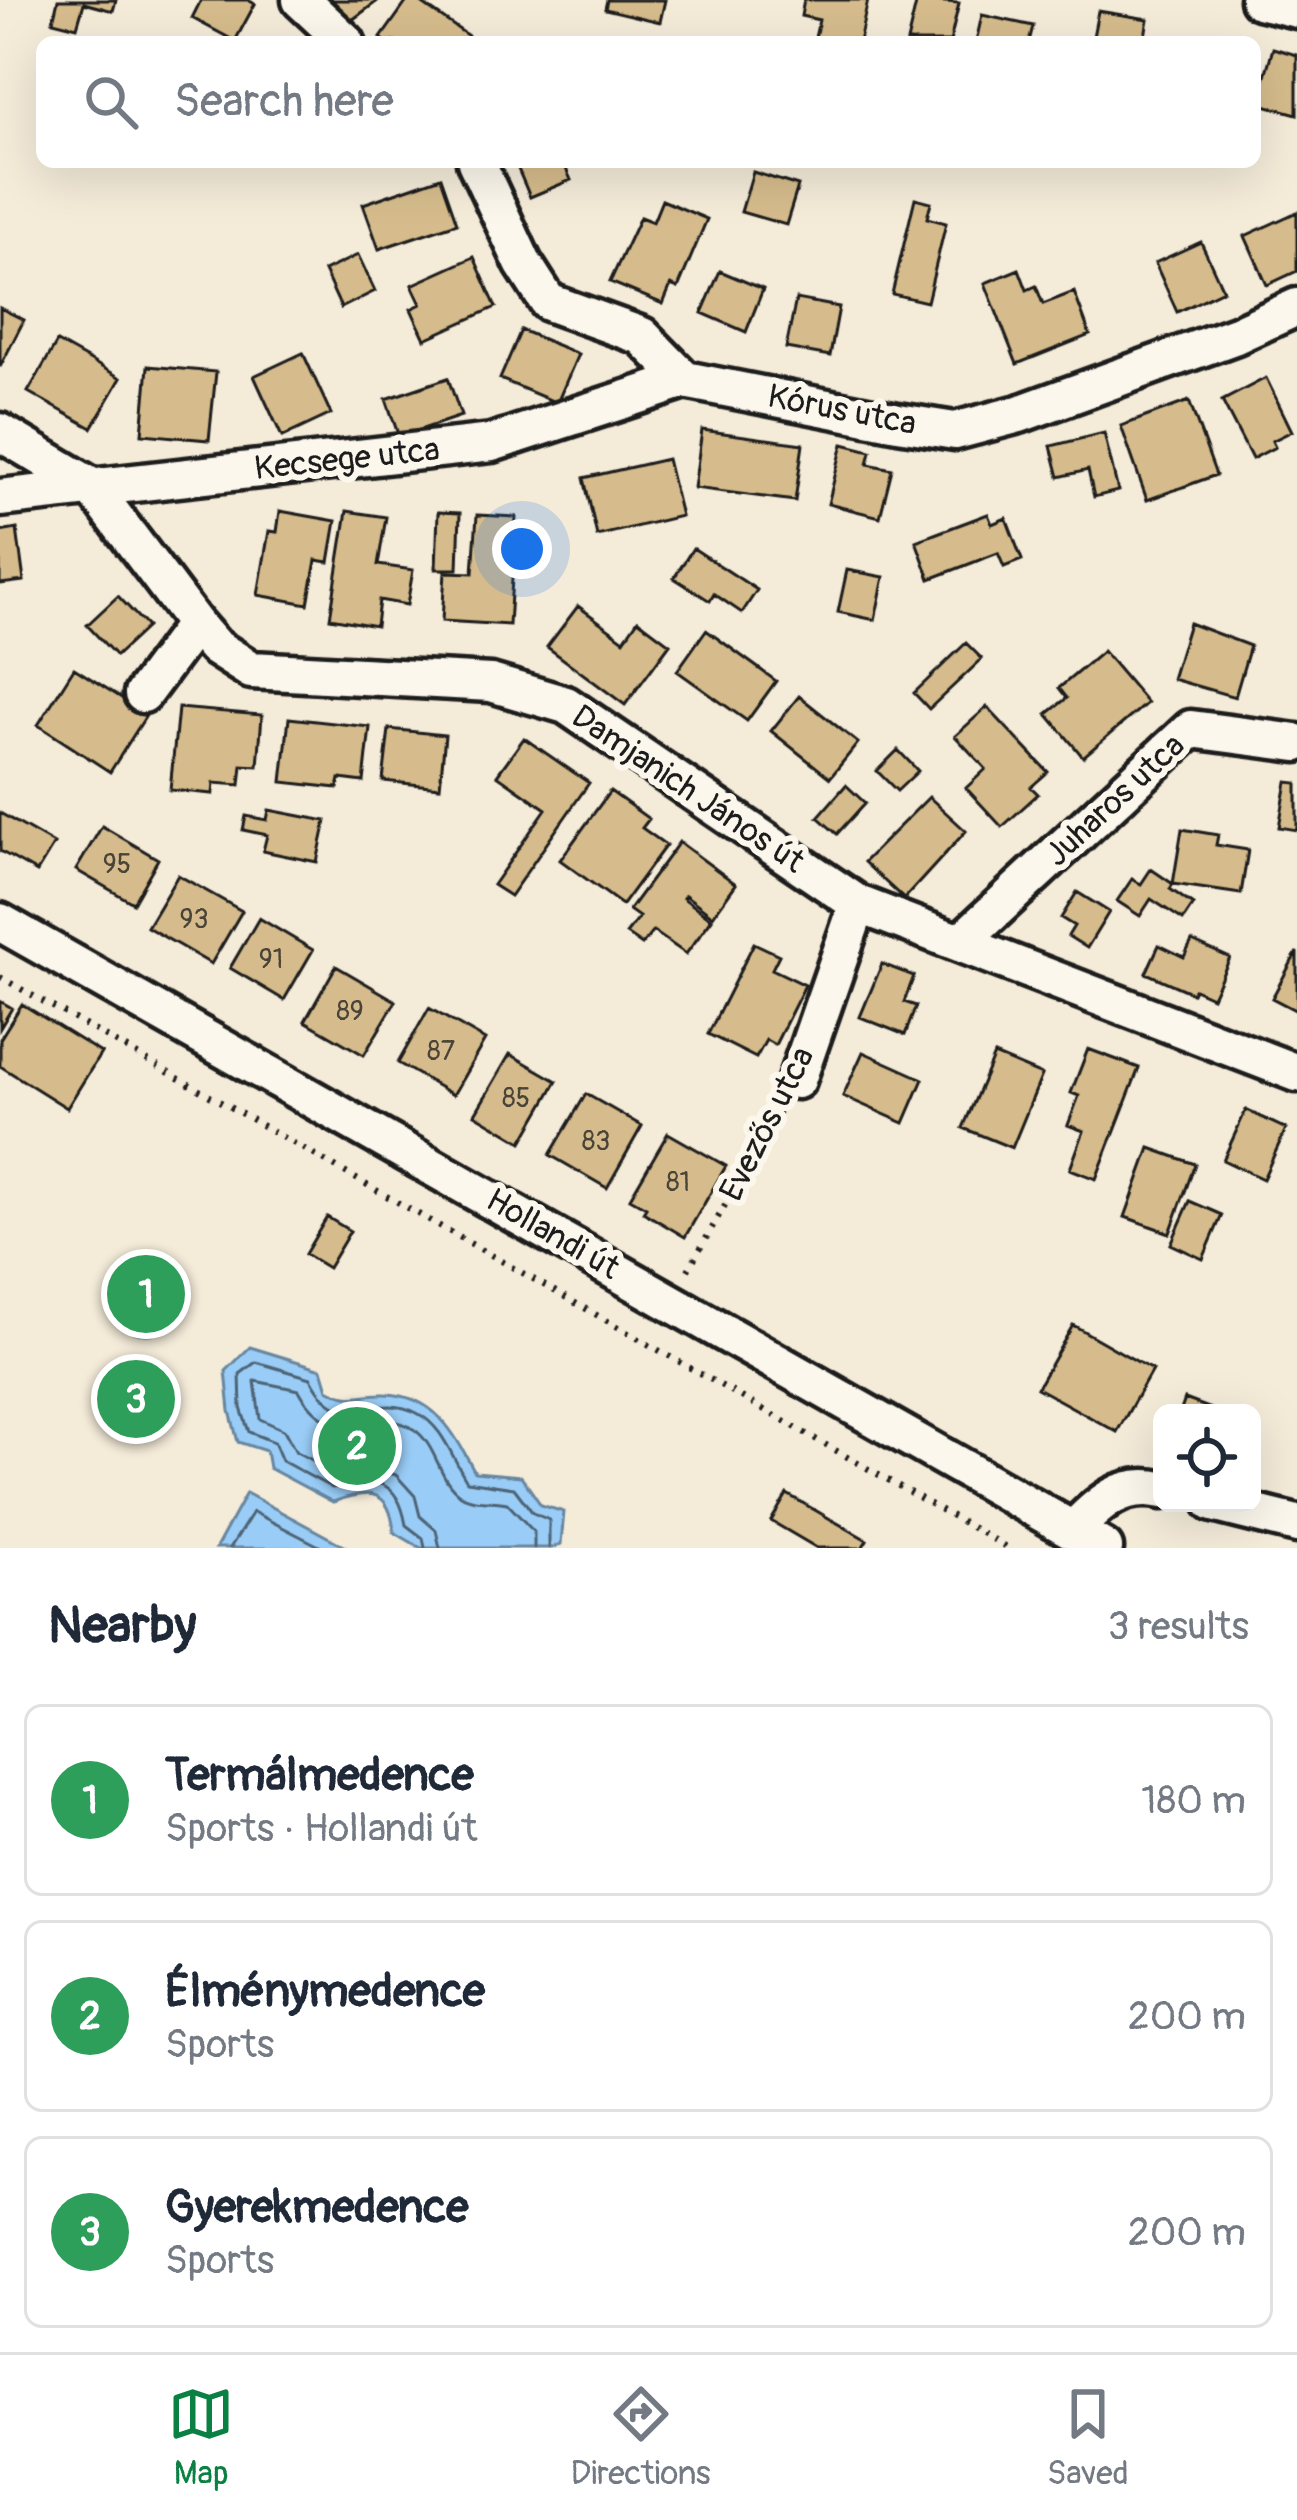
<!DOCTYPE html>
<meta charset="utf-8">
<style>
:root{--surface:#fff;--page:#f2f2f3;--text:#1f2937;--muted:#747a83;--line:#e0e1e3;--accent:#0b8043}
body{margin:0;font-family:Pangolin,sans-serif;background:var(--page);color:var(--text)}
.controls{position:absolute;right:36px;bottom:36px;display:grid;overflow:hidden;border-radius:18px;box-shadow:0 12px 48px #0002}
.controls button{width:108px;height:108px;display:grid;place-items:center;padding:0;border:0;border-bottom:3px solid var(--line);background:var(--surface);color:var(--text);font:60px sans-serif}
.you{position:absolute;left:522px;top:549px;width:42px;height:42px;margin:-30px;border:9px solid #fff;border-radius:50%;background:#1a73e8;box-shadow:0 0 0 18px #1a73e833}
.badge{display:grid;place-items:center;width:78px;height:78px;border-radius:50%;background:var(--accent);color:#fff;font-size:39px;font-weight:700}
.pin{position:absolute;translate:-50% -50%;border:6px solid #fff;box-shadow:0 3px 12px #0006}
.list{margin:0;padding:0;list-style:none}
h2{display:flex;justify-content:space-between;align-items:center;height:156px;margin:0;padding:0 48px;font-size:51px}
h2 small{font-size:39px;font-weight:400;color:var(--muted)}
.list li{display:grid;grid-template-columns:78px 1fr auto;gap:36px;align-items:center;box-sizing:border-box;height:192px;margin:0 24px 24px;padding:0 24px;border:3px solid var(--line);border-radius:18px}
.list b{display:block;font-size:45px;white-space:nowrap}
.list p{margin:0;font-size:39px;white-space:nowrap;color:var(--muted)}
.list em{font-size:39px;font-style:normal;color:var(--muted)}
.icon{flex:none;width:66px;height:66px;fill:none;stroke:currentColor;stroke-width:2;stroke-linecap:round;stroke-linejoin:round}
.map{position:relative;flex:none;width:1297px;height:1548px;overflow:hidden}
.search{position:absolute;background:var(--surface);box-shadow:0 12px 48px #0002;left:36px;right:36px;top:36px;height:132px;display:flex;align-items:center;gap:30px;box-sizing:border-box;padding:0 42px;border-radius:18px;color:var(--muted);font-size:45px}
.sheet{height:804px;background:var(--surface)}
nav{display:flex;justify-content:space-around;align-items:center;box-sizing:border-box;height:168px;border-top:3px solid var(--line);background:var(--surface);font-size:33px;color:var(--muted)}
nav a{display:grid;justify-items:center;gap:6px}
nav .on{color:var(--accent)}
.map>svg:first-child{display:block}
.water{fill:#99cdf7;stroke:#67869f;stroke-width:3}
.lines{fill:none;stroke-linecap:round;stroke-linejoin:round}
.shore{stroke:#4e6374;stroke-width:3}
.building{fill:#d6bc8c;stroke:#1c1c1c;stroke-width:3}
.minor-casing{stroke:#1c1c1c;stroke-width:45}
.path{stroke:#1c1c1c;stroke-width:6;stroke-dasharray:3 9;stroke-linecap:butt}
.minor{stroke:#fbf7ec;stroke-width:36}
.labels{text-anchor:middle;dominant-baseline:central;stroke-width:12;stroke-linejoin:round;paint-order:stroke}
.number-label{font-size:27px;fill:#4a4438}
.street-label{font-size:33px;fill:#1c1c1c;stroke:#fbf7ec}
</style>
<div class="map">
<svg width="1297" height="1548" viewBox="0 0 1297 1548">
<rect width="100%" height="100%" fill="#f4ebd9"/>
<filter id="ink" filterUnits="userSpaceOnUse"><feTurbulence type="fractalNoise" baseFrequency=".00833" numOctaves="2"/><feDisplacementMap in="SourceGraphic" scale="24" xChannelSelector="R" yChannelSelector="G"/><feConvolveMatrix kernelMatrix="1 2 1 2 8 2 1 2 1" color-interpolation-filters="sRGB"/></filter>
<g filter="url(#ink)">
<path class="water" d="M111 1299a35 35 0 1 1 70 0a35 35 0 1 1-70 0Z
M250,1347L322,1369L328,1389C353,1403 359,1393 385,1394C435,1395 454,1433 475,1472L521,1476L541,1505L564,1512L561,1544L552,1548H421L394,1532C390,1488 369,1489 333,1502L269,1468L266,1451L238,1442L230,1411L226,1371Z
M109 1398a27 27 0 1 1 54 0a27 27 0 1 1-54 0Z
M246,1493L348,1548H216Z"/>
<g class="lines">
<path class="shore" d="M123 1299a23 23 0 1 1 46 0a23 23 0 1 1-46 0Z
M230,1548L253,1512L323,1548
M425,1548L423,1538L406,1525C397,1474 373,1480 332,1488L282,1461L274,1442L249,1432L241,1408L240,1374L256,1362L311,1378C343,1439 371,1389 417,1413C443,1426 452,1458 467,1481L514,1488L533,1513L549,1520V1548
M440,1548L436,1530L420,1516L415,1496L396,1475L363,1465L334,1471L296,1452L284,1430L260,1419L255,1381L299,1390C333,1452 370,1403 412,1428C438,1444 437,1480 461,1495C474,1503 493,1500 507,1503L534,1532V1548"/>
</g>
<path class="building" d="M58,0H116L113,11L84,3L77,27L53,21Z
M201,0H248L255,4L235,41L192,18Z
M332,0H379L348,23Z
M408,0H417L474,40L386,42L381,38Z
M607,0H665L660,22L605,9Z
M804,0H868L859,42H814L819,20L801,16Z
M917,0L959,3L950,42H907Z
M1098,11L1148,19L1144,42H1092Z
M982,15L1033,26L1029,42H976Z
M1273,48L1297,55V114L1257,103Z
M515,162H563L571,180L530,197Z
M753,172L798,186L786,225L741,212Z
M441,177L457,223L379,249L363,204Z
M915,198L931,202L927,218L946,223L927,302L892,294Z
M662,200L707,219L678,288L671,285L663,304L610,282L640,217L653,222Z
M1297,212V271L1267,285L1245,236Z
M1201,242L1223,290L1177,312L1155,263Z
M358,255L375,291L341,308L324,271Z
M474,257L496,307L425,339L411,309L421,304L412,285Z
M1019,269L1027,290L1036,286L1043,304L1074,292L1090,335L1017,364L985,283Z
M720,271L763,289L746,332L702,313Z
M796,299L839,307L830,356L786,348Z
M0,308L24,320L0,367Z
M521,330L578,354L557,403L500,379Z
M57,342L121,378L92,428L28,392Z
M303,353L331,414L282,437L254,376Z
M148,366L216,372L209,440L142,434Z
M448,378L461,416L399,437L386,399Z
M1266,378L1292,431L1272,441L1275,447L1252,459L1222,401Z
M1189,401L1216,475L1147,500L1121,426Z
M702,430L803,444L795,501L694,488Z
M1104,433L1118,491L1094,497L1088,470L1059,477L1051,446Z
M843,444L871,451L868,464L892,469L880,517L828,504Z
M667,459L681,516L597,536L584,478Z
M280,511L336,521L329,562L316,560L308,604L258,595L269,531L277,532Z
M347,511L386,517L378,565L413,570L407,605L379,600L376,626L330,618Z
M438,512L460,513L458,569H436Z
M988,514L992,524L1006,518L1022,560L1004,567L998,553L930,579L916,541Z
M477,515L516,517L509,625L442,621L445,572L473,573Z
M17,529L24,581L0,584V532Z
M693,548L757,590L742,613L714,594L710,601L674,578Z
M847,570L884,577L875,620L838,612Z
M118,596L147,627L116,656L87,625Z
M578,606L624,640L638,620L670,644L625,705L547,647Z
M1189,623L1250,646L1235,697L1172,679Z
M706,630L776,681L747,721L677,671Z
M966,643L982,659L929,709L914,693Z
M1103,651L1147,703L1083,757L1047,714L1067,698L1059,688Z
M74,668L147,714L110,772L38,725Z
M799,696L858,743L830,778L771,731Z
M987,707L1048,772L1031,787L1038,794L1002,827L966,788L986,769L955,736Z
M178,708L262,715L258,766L242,765L240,785L214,783L213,794L170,790Z
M289,718L370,727L364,782L340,779L338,788L282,782Z
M389,729L445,735L440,787L383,781Z
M524,738L589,783L510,896L493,885L546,809L497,775Z
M898,750L918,771L897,791L877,771Z
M1287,782L1297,783V830L1279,827Z
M846,785L865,803L837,834L818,817Z
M610,791L649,819L642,828L666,845L622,905L560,860Z
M929,797L966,831L904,899L864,862Z
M269,810L326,821L317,862L263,851L267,835L243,830L246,816L267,820Z
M0,813L54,844L37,872L0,851Z
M102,826L158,859L133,903L76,870Z
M1182,829L1218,835L1216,845L1248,850L1241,894L1173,884Z
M679,842L736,884L713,916L685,895L683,898L712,919L686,954L653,931L642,945L626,934L639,917L629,910Z
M1151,869L1173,884L1170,889L1193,905L1183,920L1151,899L1140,916L1117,901L1132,879L1141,884Z
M178,875L242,911L211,964L147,927Z
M1077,892L1109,912L1087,948L1068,936L1074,926L1061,918Z
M259,918L313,950L284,1000L230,968Z
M1192,941L1230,958L1212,997L1194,989L1192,993L1146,973L1159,945L1184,957Z
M754,943L779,955L772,969L805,985L775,1045L766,1040L756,1058L708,1034Z
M1297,952V1011L1272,998Z
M882,964L914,976L904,1002L916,1006L905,1035L860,1017Z
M336,966L396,1001L364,1055L305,1021Z
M0,1001L12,1008L0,1028Z
M22,1004L101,1053L67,1108L0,1066V1039Z
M429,1008L485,1040L453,1095L398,1063Z
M1088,1049L1139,1068L1096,1179L1070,1169L1084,1131L1068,1125L1079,1096L1071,1093Z
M863,1052L923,1079L904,1123L843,1096Z
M510,1054L557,1081L522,1142L475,1114Z
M994,1055L1042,1075L1012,1148L963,1128Z
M586,1094L642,1126L607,1188L550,1155Z
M1246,1110L1286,1129L1263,1179L1223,1160Z
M668,1133L726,1166L685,1237L643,1212L646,1207L630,1198Z
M1150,1148L1195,1164L1170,1233L1125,1217Z
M1190,1201L1222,1215L1203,1259L1171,1244Z
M327,1217L350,1231L328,1268L305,1254Z
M1073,1325L1152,1370L1117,1432L1037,1388Z
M1185,1399L1222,1413H1180Z
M787,1494L867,1540L862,1548H817L771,1521Z"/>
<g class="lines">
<g class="minor-casing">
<path id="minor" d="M301,0L346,42
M1259,0L1297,9
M476,162L523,263L548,302L642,336L685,380L898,422L955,431L1019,414L1236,335L1297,307
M0,432L92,487L195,624L215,647L251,670L491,683L566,705L858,904L1297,1073
M0,498L492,443L685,380
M143,694L195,624
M0,922L1104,1548
M960,943L1191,729L1297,743
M797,1080L858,904
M1213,1503L1297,1524
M1074,1529C1100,1503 1122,1481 1162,1490"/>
</g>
<path class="path" d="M0,977L1008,1548
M688,1270L783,1104"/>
<use href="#minor" class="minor"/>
</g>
</g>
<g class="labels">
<g class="number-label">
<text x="117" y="864">95</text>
<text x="194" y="919">93</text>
<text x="271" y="959">91</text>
<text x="350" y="1011">89</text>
<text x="441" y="1051">87</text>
<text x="516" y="1098">85</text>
<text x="596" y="1141">83</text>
<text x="678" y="1182">81</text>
</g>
<g class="street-label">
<text transform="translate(842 410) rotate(11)">Kórus utca</text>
<text transform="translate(347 459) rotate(-6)">Kecsege utca</text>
<text transform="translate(688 789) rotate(34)">Damjanich János út</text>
<text transform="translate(1115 800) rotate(-43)">Juharos utca</text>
<text transform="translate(767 1124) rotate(-63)">Evezős utca</text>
<text transform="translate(553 1234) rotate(30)">Hollandi út</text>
</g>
</g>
</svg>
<div class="controls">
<button><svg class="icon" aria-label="locate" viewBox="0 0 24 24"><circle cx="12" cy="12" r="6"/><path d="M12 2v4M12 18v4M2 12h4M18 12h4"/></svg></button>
</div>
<div class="you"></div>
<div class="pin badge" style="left:146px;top:1294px;background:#2e9e5b">1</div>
<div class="pin badge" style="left:357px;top:1446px;background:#2e9e5b">2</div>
<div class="pin badge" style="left:136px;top:1399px;background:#2e9e5b">3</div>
<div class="search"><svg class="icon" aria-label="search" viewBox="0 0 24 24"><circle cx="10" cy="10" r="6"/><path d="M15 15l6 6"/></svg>Search here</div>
</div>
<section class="sheet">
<h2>Nearby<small>3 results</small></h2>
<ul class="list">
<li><span class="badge" style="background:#2e9e5b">1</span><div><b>Termálmedence</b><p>Sports · Hollandi út</p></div><em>180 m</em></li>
<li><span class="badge" style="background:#2e9e5b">2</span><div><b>Élménymedence</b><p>Sports</p></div><em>200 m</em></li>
<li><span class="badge" style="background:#2e9e5b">3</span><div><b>Gyerekmedence</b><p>Sports</p></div><em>200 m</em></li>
</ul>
</section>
<nav>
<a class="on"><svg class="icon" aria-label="map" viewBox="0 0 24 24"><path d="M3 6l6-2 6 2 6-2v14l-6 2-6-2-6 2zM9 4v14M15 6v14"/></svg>Map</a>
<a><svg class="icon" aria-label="directions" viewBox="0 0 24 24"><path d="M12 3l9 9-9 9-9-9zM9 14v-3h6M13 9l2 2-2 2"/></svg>Directions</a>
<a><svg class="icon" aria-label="saved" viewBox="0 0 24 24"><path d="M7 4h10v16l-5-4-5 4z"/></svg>Saved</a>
</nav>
